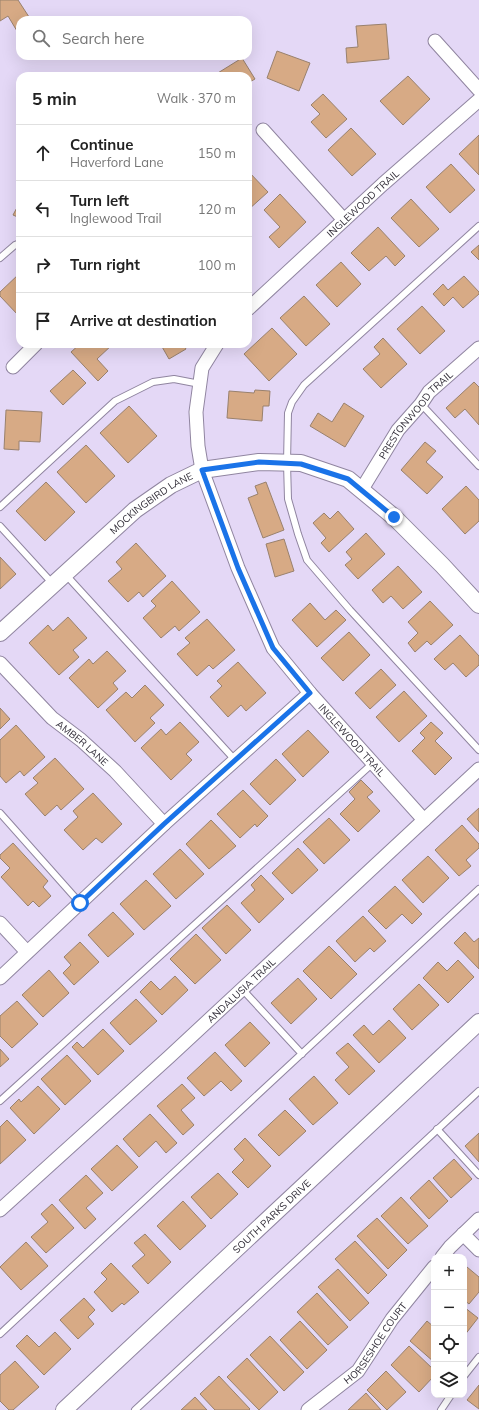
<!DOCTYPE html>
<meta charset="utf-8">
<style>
:root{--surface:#fff;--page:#f6f6f6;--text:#222;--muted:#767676;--line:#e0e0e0}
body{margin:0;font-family:Mulish,sans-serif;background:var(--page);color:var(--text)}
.controls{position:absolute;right:12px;bottom:12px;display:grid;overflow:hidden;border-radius:8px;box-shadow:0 4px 16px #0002}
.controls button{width:36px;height:36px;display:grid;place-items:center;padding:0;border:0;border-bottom:1px solid var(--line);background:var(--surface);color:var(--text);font:20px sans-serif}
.stop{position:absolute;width:12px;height:12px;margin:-9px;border:3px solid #1a73e8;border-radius:50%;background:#fff}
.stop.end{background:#1a73e8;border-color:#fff;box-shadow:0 1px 4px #0008}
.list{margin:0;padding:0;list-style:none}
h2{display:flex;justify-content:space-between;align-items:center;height:52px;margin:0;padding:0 16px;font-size:17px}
h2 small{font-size:13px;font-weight:400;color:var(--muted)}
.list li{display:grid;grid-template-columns:26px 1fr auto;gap:12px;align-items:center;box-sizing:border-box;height:56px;padding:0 16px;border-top:1px solid var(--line)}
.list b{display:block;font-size:15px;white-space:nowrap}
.list p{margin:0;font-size:13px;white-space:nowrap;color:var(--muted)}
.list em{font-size:13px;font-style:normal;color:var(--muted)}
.icon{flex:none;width:22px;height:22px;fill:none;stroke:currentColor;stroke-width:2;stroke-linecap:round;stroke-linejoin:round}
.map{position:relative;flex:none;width:479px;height:1410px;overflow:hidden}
.search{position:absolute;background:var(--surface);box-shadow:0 4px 16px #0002;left:16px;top:16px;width:236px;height:44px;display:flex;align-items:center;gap:10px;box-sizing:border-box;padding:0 14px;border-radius:12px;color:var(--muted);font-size:15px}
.panel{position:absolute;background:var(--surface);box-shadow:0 4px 16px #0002;left:16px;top:72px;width:236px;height:276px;border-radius:12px}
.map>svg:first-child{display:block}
.building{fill:#d7aa85;stroke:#99816d}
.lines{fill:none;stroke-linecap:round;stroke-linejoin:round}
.service-casing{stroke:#9085a0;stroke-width:8}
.minor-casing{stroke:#9085a0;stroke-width:15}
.tertiary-casing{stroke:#9085a0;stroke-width:18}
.service{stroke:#fff;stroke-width:6}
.minor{stroke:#fff;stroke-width:13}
.tertiary{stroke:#fff;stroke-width:16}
.route{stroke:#1a73e8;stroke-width:5}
.labels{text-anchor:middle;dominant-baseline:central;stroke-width:3;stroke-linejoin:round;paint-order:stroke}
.street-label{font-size:10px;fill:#312d38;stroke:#fff}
</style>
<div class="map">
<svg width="479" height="1410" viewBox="0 0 479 1410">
<rect width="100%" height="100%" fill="#e4d8f6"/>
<path class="building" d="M0,0H18L31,20H20V30L17,31L8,16L0,21Z
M386,24L389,59L347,63L346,48L358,47L356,26Z
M277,51L310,63L299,91L267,78Z
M242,58L255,79L248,83V76H213Z
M408,76L430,99L403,125L380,101Z
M323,94L347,119L326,138L311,122L320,114L311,105Z
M351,128L376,154L352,176L328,150Z
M479,135V175L459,154Z
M451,164L475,190L450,213L426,187Z
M248,171L268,192L248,210Z
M280,194L306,222L279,248L269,237L280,227L264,210Z
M411,199L439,229L419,247L391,218Z
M20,202V218L13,215Z
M378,227L405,256L395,266L386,256L369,271L351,253Z
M479,245V260L471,252Z
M341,262L361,284L337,307L316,285Z
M20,273V314L18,315L0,296V292Z
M464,276L479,292V294L463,308L453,297L444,306L433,294L443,284L448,290Z
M304,296L330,324L306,346L280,318Z
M422,306L445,331L420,354L397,329Z
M272,328L297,354L269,381L244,354Z
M383,338L407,364L381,388L363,369L380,354L374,347Z
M80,344H113L97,359L108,371L98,381L71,352Z
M163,344H183L186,349L169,359L161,345Z
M73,370L86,383L63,405L50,391Z
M474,382L479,387V425L465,409L455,418L446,408Z
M255,390L270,391L269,406H263L262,421L227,418L229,391L254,393Z
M344,403L364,416L345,447L310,426L318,413L332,422Z
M129,406L157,436L128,463L100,433Z
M6,410L42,412L40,442L19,441V450L4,449Z
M425,442L436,451L426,462L443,477L427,494L401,470Z
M86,445L115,476L86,503L57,472Z
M46,482L75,512L45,541L16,511Z
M266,482L284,530L263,538L248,498L258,494L255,486Z
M466,486L479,500V521L465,534L442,509Z
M338,511L354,529L329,552L321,543L326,538L313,523L324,513L330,519Z
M366,533L385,554L358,579L345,565L352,559L346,552Z
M284,539L294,571L275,577L266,544Z
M136,543L166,576L143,597L139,592L128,602L108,581L122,569L116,562Z
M0,557L16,574L0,589Z
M398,566L422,592L403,609L391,596L383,603L372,590Z
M172,581L200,612L179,631L175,626L161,638L143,618L156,606L151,601Z
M430,601L453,625L431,645L427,641L415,652L408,643L418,633L408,622Z
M310,603L325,620L336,610L346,620L317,647L292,620Z
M68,617L87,638L73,650L79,657L59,675L29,643L48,625L53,631Z
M207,619L235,650L213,669L209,665L197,676L177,654L190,643L185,638Z
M349,632L370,655L343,681L321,658Z
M460,635L479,656V665L466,677L453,663L445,670L434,659Z
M107,651L126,671L113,683L118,689L98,708L69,678L89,659L93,664Z
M238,662L266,693L246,711L241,705L228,717L210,697L222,686L217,681Z
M381,669L396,685L370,709L355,693Z
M145,685L164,705L150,718L155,723L135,742L106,710L126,692L132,698Z
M404,691L427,716L399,742L376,717Z
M0,708L10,719L0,729Z
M180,722L199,742L186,754L192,760L171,780L141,748L161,729L166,735Z
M431,722L443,733L435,741L452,758L435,775L412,751L425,738L420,733Z
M16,725L45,757L24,776L20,771L6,783L0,776V740Z
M308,730L329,752L303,777L282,754Z
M55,758L84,789L61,810L57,805L45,816L25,794L38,783L33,778Z
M276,759L296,780L270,805L250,784Z
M361,780L373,792L367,797L380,811L358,832L340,814L355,799L349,792Z
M243,790L268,816L257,827L255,824L240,838L217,814Z
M93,793L122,824L102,843L96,838L83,850L64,830L78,817L73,811Z
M479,808V832L467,819Z
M329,818L350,840L324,864L303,842Z
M211,820L236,846L209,869L186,844Z
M462,825L479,844V848L466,860L471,866L459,876L435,850Z
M13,843L48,881L43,887L51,896L39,907L33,901L28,906L1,877L10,868L0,858V855Z
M298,848L318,870L292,894L272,873Z
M180,849L204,874L176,899L153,874Z
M428,856L449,878L423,903L402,880Z
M261,875L284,899L259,923L241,903L255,890L251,885Z
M146,880L171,906L144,930L120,904Z
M395,886L422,914L412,924L402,914L386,929L368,911Z
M227,905L251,930L226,954L202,928Z
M113,912L134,934L108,957L88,935Z
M363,916L386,941L374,952L370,948L355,962L336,941Z
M465,932L474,942L479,938V969L454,943Z
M196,934L221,960L195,984L170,959Z
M80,942L99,962L74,985L63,973L71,965L64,957Z
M329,946L357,974L331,999L303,971Z
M458,960L474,977L448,1003L423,978L438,962L447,971Z
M49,970L69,993L43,1017L22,995Z
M175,976L188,990L162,1015L140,992L151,981L160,990Z
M298,978L317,999L291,1024L271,1003Z
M419,984L439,1005L412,1030L393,1009Z
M136,999L157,1021L130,1045L110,1023Z
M17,1001L38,1024L12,1048L0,1036V1016Z
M389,1020L406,1038L379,1063L353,1035L364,1025L373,1035Z
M250,1022L270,1043L245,1067L225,1045Z
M103,1029L124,1051L98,1075L72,1047L77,1042L83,1048Z
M348,1043L375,1071L349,1095L335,1080L349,1067L336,1053Z
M0,1049L9,1059L0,1067Z
M215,1052L242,1081L231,1091L221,1081L204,1096L187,1078Z
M67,1055L91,1081L65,1105L41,1079Z
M314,1076L338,1103L313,1125L289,1099Z
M182,1084L195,1098L181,1110L194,1125L183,1135L157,1106Z
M38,1086L60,1109L34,1134L10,1108L19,1099L21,1102Z
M285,1110L306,1131L279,1156L258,1135Z
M150,1114L177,1143L166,1153L156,1141L139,1157L123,1139Z
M7,1120L26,1140L0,1164V1127Z
M479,1133V1162L465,1146Z
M245,1138L271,1166L248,1188L232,1172L244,1160L234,1149Z
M117,1145L138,1167L112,1191L91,1169Z
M454,1159L472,1179L451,1198L433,1178Z
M218,1173L238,1194L211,1219L191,1197Z
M86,1175L103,1193L86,1208L96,1219L85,1229L59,1200Z
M429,1180L448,1201L429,1219L410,1198Z
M401,1197L428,1226L408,1244L381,1216Z
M183,1201L206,1226L180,1250L157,1226Z
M52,1204L74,1228L46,1253L31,1237L48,1222L41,1214Z
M377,1218L407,1250L388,1269L357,1236Z
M145,1234L171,1262L148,1284L132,1266L145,1255L134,1243Z
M355,1241L387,1275L368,1294L335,1259Z
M26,1242L48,1266L21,1290L0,1267Z
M111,1263L139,1292L124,1305L122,1303L112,1312L94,1292L107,1279L101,1273Z
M467,1267L479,1277V1292L469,1304L464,1300V1270Z
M338,1269L369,1303L350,1321L318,1287Z
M317,1293L348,1327L328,1345L297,1312Z
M84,1298L95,1310L88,1317L94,1324L78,1339L60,1320Z
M464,1307L478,1318L464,1336Z
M300,1321L327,1350L307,1369L280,1340Z
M427,1321L434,1327V1362L410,1341Z
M55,1332L71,1349L44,1375L16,1346L27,1335L39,1347Z
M270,1336L304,1372L284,1391L250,1355Z
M409,1346L434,1370V1376L419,1392L391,1365Z
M247,1358L278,1392L259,1410L227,1377Z
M15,1361L39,1387L13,1410H9L0,1401V1375Z
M386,1371L406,1392L387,1410L367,1390Z
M219,1376L250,1409L249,1410H215L200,1394Z
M479,1385V1409L467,1400Z
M366,1393L381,1410H348Z
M195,1397L207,1410H181Z"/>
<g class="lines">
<g class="service-casing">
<path id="service" d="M479,226L304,385L292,402L288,413L287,463L288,499L298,534L307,560L350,610L479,750
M0,258L15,245L20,243
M421,404L479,466
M0,507L115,401L153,382L174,379L200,384
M0,526L53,584
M66,575L235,760
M0,813L80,903
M242,989L302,1054
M0,1101L373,763
M437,1129L479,1175
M0,1334L479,889
M464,1376L479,1357
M135,1410L479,1091
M441,1410L451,1395"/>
</g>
<g class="minor-casing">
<g id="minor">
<path d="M435,41L479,90"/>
<path d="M263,130L344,220"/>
<path id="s1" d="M248,309L383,184L479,100"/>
<path id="s2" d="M217,344L202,368L196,412L198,446L202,470L238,568L273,648L310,693L424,820"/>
<path d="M13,367L36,344"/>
<path id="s3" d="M362,489L398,430L421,404L429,392L479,348"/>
<path id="s4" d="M0,663L52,718L81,740L115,771L164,824"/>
<path d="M0,923L27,952"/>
<path d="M0,978L164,824L310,693"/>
<path id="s5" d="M0,1210L169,1057L479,769"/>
<path d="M463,1234L479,1250"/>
<path d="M442,1257L450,1247L479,1219"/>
<path id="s6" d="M308,1410L358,1371L392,1319L434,1267"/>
</g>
</g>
<g class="tertiary-casing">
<g id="tertiary">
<path id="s7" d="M0,633L135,510L171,485L202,470L259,462L301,463L348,479L394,517L442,565L479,605"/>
<path id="s8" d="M64,1410L479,1022"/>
</g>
</g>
<use href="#service" class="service"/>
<use href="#minor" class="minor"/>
<use href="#tertiary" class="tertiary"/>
</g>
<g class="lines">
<path class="route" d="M80,903L164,824L310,693L273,648L238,568L202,470L259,462L301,464L348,479L394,517"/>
</g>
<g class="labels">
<g class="street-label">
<text stroke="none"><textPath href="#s1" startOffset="156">INGLEWOOD TRAIL</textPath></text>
<text stroke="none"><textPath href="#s3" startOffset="92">PRESTONWOOD TRAIL</textPath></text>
<text stroke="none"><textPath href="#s7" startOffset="200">MOCKINGBIRD LANE</textPath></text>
<text stroke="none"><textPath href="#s2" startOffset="444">INGLEWOOD TRAIL</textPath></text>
<text stroke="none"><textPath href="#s4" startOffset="115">AMBER LANE</textPath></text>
<text stroke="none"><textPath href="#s5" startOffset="326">ANDALUSIA TRAIL</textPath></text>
<text stroke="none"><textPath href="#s8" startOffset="284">SOUTH PARKS DRIVE</textPath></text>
<text stroke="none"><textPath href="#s6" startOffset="96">HORSESHOE COURT</textPath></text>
</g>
</g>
</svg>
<div class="controls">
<button>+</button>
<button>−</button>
<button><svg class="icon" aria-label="locate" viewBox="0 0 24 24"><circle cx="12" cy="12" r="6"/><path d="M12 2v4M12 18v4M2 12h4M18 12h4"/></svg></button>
<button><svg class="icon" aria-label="layers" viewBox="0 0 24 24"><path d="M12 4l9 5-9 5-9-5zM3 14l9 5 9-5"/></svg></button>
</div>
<div class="stop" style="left:80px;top:903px"></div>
<div class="stop end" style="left:394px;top:517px"></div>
<div class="search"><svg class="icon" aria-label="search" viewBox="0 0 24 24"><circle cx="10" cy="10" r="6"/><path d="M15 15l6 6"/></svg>Search here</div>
<section class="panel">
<h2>5 min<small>Walk · 370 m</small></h2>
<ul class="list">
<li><svg class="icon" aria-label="ahead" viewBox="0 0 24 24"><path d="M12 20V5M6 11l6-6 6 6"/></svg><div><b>Continue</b><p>Haverford Lane</p></div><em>150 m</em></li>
<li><svg class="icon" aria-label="left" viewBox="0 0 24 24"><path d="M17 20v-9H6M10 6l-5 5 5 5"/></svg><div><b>Turn left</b><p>Inglewood Trail</p></div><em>120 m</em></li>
<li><svg class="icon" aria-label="right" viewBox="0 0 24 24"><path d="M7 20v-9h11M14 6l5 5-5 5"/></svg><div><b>Turn right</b></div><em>100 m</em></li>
<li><svg class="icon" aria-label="arrive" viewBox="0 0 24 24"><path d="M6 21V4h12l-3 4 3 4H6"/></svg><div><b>Arrive at destination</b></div></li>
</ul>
</section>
</div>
